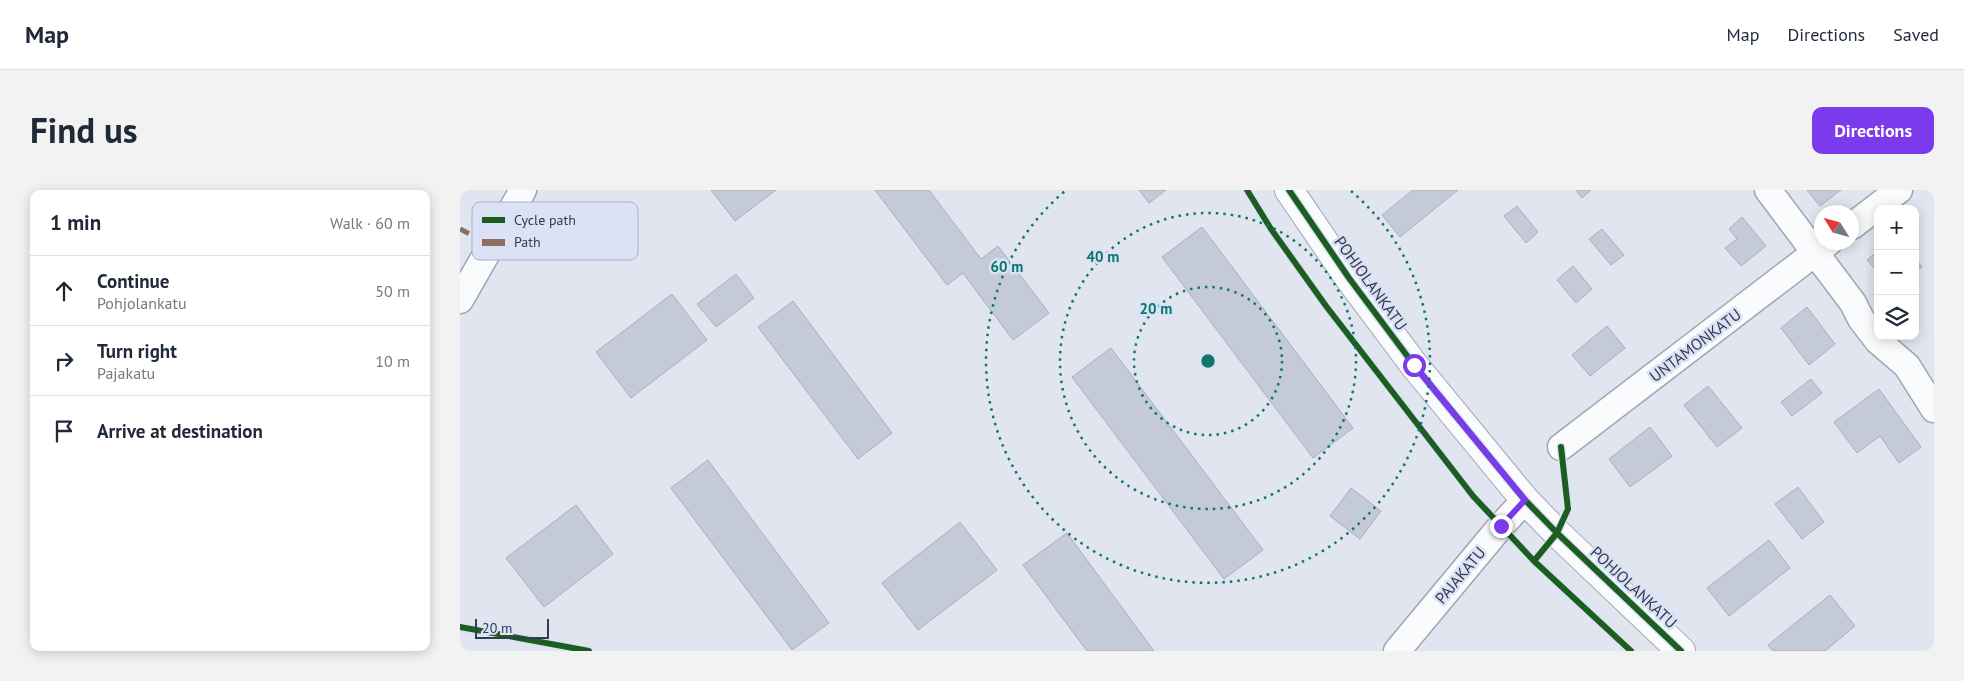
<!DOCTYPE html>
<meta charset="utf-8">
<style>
:root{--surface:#fff;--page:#f2f2f3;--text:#1f2937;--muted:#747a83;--line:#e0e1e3;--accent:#7c3aed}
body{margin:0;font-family:"PT Sans",sans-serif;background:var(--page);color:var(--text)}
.controls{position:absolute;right:15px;top:15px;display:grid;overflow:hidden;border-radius:10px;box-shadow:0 2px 12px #0003}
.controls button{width:45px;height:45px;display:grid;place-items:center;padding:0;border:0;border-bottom:1px solid var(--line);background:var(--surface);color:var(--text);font:25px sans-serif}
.compass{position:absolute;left:1354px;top:15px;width:45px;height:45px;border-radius:50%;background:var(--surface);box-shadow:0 2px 12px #0003;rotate:307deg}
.scale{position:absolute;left:15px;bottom:12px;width:74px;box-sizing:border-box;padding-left:5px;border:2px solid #343b4e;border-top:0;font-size:14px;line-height:18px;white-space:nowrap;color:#343b4e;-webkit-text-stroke:4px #dbe2f6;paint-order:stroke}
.stop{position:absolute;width:15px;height:15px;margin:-11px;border:4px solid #7c3aed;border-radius:50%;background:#fff}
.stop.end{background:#7c3aed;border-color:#fff;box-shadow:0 1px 5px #0008}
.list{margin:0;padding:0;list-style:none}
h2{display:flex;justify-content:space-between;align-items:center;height:65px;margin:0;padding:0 20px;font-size:21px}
h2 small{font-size:16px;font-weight:400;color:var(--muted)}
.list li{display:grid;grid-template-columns:32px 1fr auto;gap:15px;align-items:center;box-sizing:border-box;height:70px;padding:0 20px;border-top:1px solid var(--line)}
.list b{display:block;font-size:19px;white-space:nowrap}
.list p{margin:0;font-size:16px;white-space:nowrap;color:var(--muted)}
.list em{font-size:16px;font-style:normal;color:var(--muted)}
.icon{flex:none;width:28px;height:28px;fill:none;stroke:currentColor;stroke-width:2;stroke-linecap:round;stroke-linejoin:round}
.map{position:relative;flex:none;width:1474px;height:461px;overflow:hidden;border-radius:10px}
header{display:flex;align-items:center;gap:30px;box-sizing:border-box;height:70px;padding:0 25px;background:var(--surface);border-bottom:1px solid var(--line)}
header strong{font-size:24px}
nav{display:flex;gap:28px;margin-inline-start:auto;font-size:18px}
.intro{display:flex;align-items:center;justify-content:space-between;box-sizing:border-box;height:120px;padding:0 30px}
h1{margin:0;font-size:35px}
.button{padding:12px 22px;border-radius:10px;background:var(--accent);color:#fff;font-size:18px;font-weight:700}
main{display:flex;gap:30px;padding:0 30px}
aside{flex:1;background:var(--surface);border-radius:10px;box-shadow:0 2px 12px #0003}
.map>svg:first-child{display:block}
.building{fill:#c5cad8;stroke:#a9aebc}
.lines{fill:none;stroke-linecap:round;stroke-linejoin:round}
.street-casing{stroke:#a1a5b2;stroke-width:29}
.secondary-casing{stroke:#a1a5b2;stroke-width:30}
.street{stroke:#fafbfd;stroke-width:26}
.secondary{stroke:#fafbfd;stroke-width:28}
.quiet{stroke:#8d6e63;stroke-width:5;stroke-dasharray:10 5;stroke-linecap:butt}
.cycleway-casing{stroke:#dbe2f6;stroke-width:9}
.cycleway{stroke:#1b5e20;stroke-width:6}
.route{stroke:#7c3aed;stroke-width:6}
.ring{fill:none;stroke:#0f766e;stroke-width:2.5;stroke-dasharray:2.5 5}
.labels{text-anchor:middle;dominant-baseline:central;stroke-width:5;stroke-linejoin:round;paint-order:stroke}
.street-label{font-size:16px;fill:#343b4e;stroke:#dbe2f6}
.key{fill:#dbe2f6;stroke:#a9b0c4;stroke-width:1}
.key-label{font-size:14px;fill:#343b4e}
.centre{fill:#0f766e;stroke:#dbe2f6;stroke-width:2.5}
.ring-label{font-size:15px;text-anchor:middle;font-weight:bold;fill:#0f766e;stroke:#dbe2f6;stroke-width:5;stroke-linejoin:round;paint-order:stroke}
</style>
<header>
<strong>Map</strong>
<nav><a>Map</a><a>Directions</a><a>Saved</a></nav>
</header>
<div class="intro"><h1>Find us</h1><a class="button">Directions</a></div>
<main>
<aside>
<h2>1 min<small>Walk · 60 m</small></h2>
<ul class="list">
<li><svg class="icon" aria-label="ahead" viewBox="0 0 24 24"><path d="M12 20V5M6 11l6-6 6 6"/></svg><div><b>Continue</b><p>Pohjolankatu</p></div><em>50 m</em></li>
<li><svg class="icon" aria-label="right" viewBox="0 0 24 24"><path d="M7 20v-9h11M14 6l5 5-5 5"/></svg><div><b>Turn right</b><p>Pajakatu</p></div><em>10 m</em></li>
<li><svg class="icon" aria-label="arrive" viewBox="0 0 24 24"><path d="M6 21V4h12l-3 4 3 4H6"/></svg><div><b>Arrive at destination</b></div></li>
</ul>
</aside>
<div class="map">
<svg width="1474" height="461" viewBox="0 0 1474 461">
<rect width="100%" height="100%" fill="#e1e5f0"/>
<path class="building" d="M251,0H316L275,31Z
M415,0H469L521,69L538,56L589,123L553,150L503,83L487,95Z
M679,0H706L689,13Z
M953,0H998L940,47L922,25Z
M1116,0H1131L1122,8Z
M1347,0H1381L1360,16Z
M1057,16L1078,42L1066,53L1044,26Z
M1282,27L1306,56L1281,76L1265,58L1277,49L1269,39Z
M742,37L893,238L853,268L702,67Z
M1142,39L1164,65L1151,75L1129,49Z
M1418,61V82L1407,70Z
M1455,68L1462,77L1455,82Z
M1113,76L1132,99L1116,113L1097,90Z
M276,84L294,108L256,137L237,114Z
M212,104L247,150L171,208L136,162Z
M333,111L432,243L398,269L298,137Z
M1347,117L1375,154L1349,175L1321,138Z
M1147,136L1165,158L1130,186L1112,165Z
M651,158L803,360L764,389L612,187Z
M1351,189L1362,203L1332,226L1321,212Z
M1248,196L1282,238L1257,257L1224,215Z
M1419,199L1461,257L1439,273L1420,246L1397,263L1374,232Z
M1190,237L1212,266L1170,297L1149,269Z
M248,270L369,433L332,460L211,298Z
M1338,297L1364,332L1342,349L1315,314Z
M891,298L921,321L900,349L870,326Z
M116,315L153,364L84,417L46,368Z
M500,332L537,380L458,440L422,393Z
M607,343L694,461H627L563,375Z
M1309,350L1330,378L1269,426L1247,398Z
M1370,405L1395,436L1365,461H1313L1308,455Z"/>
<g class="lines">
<g class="street-casing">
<path id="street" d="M1308,0L1393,113L1401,129L1418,151L1447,176L1474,219
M1392,36L1439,0
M0,110L63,0
M1101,257L1369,52
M937,461L1041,336L1065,310"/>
</g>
<g class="secondary-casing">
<path id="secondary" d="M829,0L889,88L954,175L1065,310L1097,343L1221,461"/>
</g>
<use href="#street" class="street"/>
<use href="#secondary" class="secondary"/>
<path class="quiet" d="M0,39L31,55"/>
<g class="cycleway-casing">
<path id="cycleway" d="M787,0L811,39L866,116L1013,306L1074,371L1171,461
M829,0L889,88L954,175L1065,310L1097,343L1221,461
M1074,371L1097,343L1108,319L1101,257
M0,437L129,461"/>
</g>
<use href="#cycleway" class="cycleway"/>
</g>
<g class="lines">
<path class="route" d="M954,175L1065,310L1041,336"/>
</g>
<g class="ring">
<circle cx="748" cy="171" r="74"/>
<circle cx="748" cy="171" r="148"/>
<path d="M891 1A222 222 0 1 1 605 1"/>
</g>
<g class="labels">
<g class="street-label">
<text transform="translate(911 93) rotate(54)">POHJOLANKATU</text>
<text transform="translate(1235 155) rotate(-37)">UNTAMONKATU</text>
<text transform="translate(1000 385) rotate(-50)">PAJAKATU</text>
<text transform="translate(1174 397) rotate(43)">POHJOLANKATU</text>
</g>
</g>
<rect x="12" y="12" width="166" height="58" rx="8" class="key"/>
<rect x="22" y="27" width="23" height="6" fill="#1b5e20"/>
<rect x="22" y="49" width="23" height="7" fill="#8d6e63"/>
<g class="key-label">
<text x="54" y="35">Cycle path</text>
<text x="54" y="57">Path</text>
</g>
<circle cx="748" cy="171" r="8" class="centre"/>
<g class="ring-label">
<text x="643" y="72">40 m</text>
<text x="547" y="82">60 m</text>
<text x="696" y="124">20 m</text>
</g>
</svg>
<div class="controls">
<button>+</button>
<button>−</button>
<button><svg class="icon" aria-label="layers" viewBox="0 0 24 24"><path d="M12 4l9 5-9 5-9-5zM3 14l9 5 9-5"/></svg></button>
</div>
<svg class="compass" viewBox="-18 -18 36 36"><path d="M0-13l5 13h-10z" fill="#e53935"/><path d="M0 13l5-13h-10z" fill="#747a83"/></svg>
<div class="scale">20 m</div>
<div class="stop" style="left:954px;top:175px"></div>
<div class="stop end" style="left:1041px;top:336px"></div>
</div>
</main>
